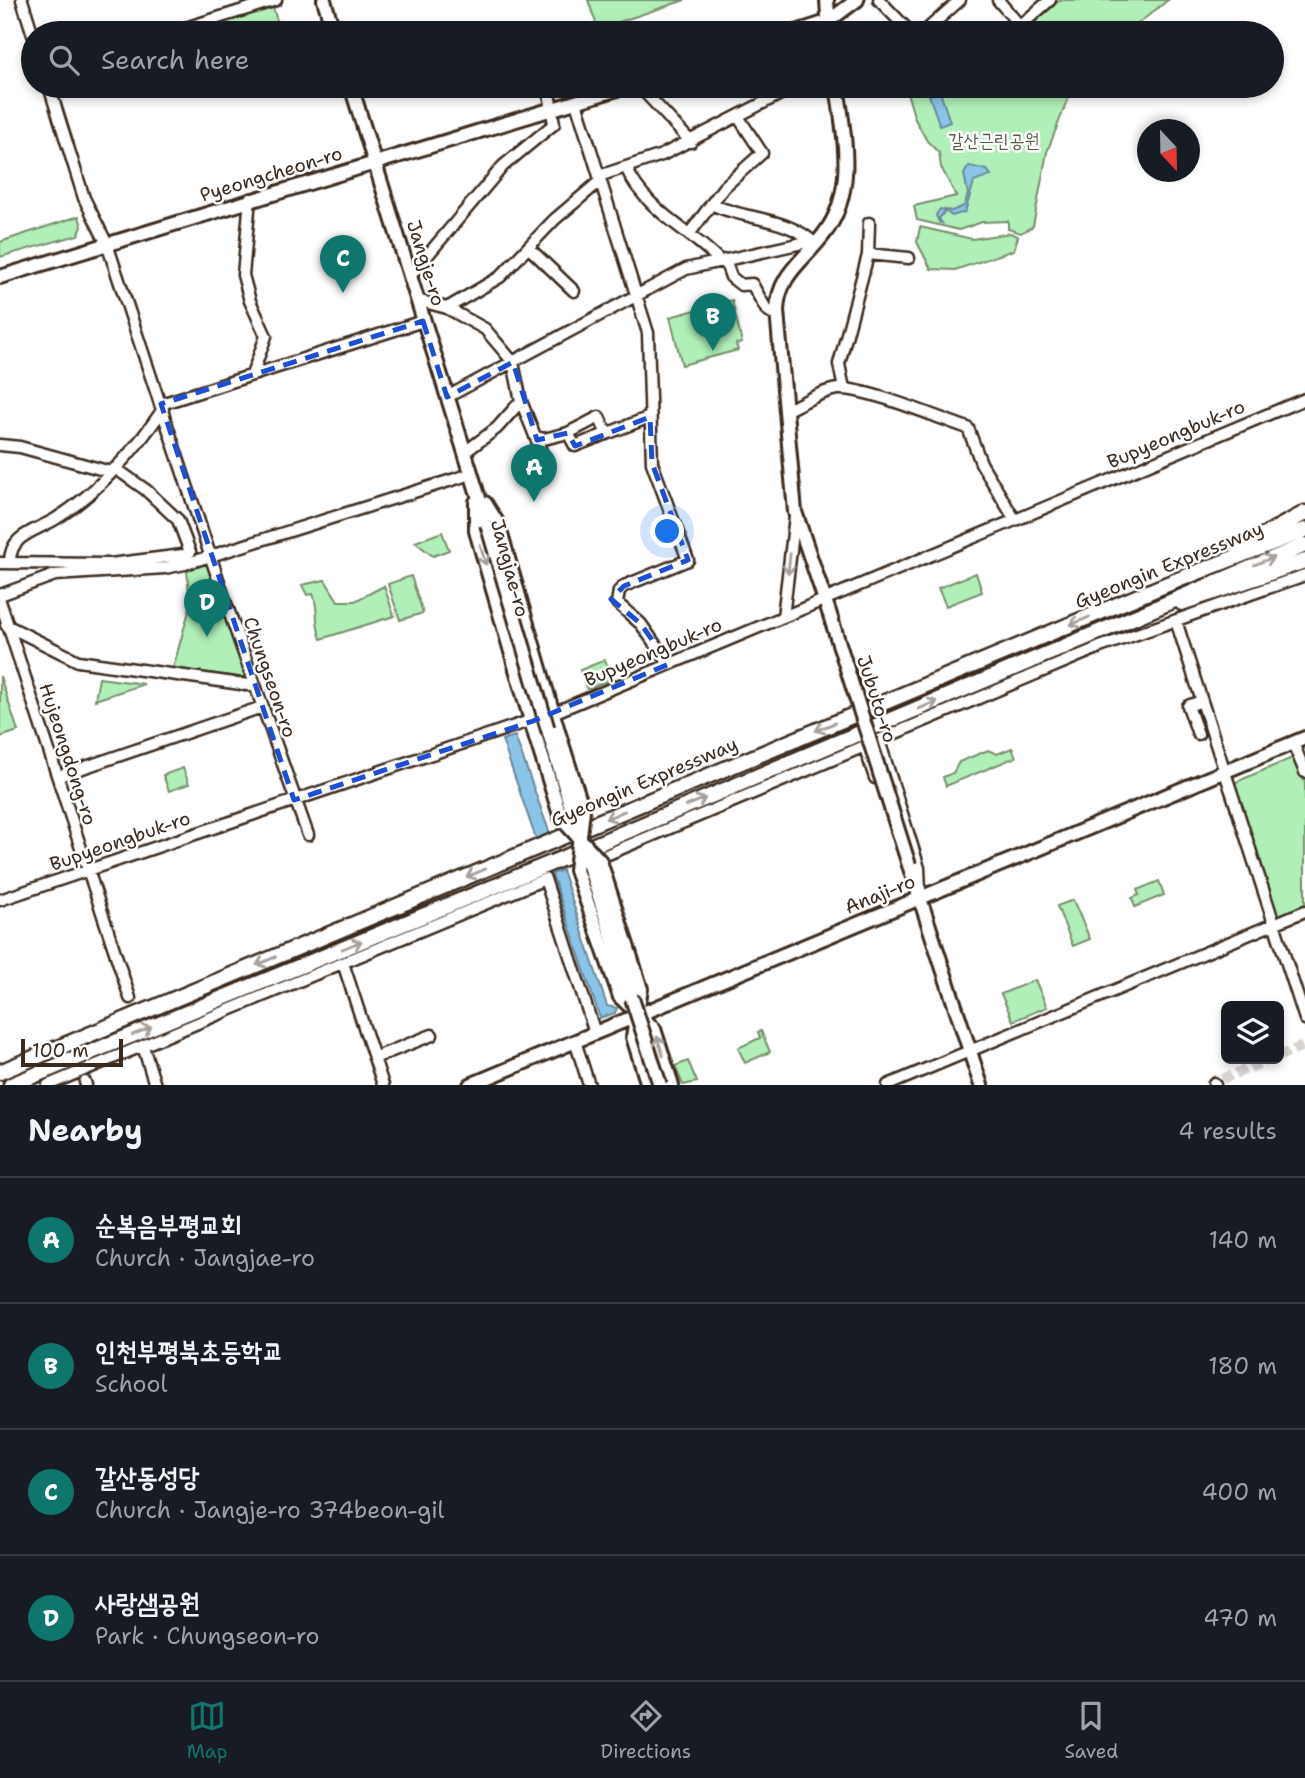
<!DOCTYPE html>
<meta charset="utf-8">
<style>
:root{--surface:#171b24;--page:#242831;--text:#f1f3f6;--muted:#9ea1a6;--line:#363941;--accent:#0f766e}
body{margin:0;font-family:"Shantell Sans","Poor Story",sans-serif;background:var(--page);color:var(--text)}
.controls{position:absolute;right:21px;bottom:21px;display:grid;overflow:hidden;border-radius:10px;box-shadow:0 4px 10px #0003}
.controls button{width:63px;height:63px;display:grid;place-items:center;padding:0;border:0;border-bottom:2px solid var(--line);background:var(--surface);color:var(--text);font:35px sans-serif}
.compass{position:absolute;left:1137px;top:119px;width:63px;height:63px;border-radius:50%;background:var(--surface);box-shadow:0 4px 10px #0003;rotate:158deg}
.scale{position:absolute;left:21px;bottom:18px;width:102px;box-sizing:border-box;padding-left:7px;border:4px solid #3b2a1e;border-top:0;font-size:19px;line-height:24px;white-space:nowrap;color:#3b2a1e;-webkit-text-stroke:5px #fff;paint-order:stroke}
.you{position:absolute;left:668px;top:532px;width:24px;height:24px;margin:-18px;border:5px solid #fff;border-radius:50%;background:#1a73e8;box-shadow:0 0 0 10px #1a73e833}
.badge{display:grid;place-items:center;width:46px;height:46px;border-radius:50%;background:var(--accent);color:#fff;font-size:23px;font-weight:700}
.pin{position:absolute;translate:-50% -58px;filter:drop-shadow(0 2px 4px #0008)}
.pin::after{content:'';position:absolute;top:37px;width:24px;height:21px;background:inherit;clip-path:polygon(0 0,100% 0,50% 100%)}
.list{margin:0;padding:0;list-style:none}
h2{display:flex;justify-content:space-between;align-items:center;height:91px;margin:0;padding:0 28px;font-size:30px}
h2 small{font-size:23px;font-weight:400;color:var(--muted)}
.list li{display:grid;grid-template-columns:46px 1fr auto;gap:21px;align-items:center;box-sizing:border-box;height:126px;padding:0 28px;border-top:2px solid var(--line)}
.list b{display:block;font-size:26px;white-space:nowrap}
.list p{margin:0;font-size:23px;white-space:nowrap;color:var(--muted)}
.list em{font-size:23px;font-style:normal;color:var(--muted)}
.icon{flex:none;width:38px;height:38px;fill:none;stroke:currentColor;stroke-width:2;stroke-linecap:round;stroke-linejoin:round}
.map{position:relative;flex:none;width:1305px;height:1085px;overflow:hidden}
.search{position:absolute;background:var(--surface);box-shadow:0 4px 10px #0003;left:21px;right:21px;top:21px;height:77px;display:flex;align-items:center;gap:18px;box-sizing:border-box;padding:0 24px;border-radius:38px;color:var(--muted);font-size:26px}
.sheet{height:595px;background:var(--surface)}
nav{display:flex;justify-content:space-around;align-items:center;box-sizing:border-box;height:98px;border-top:2px solid var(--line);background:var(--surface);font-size:19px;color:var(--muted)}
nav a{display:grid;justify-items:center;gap:4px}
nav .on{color:var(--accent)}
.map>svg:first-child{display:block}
.green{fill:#b0f0b8;stroke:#768d6b;stroke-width:2}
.water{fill:#8ac5e9;stroke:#6a8798;stroke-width:2}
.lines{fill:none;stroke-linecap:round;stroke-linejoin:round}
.minor-tunnel{stroke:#d8d4d2;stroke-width:10;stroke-dasharray:10 5;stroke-linecap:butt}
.minor-casing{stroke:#3b2a1e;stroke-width:15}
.major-casing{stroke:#3b2a1e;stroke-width:18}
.highway-casing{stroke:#3b2a1e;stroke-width:19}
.minor{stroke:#fff;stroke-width:10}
.major{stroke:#fff;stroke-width:12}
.highway{stroke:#fff;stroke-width:14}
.major-bridge-casing{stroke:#3b2a1e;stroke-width:18;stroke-linecap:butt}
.major-bridge{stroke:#fff;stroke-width:12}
.oneway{stroke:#a79f9a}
.marked{fill:none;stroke:#1d4ed8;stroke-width:5;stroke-dasharray:14 9;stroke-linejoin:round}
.labels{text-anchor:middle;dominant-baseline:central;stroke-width:5;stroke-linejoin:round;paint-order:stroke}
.park-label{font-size:19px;fill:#585c44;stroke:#fff}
.street-label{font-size:19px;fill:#3b2a1e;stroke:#fff}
</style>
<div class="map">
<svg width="1305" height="1085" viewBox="0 0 1305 1085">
<rect width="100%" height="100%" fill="#fff"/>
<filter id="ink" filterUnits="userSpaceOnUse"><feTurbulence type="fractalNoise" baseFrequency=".0143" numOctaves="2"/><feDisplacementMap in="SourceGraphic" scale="14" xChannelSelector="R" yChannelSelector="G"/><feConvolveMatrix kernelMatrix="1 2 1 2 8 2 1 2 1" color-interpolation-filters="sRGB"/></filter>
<g filter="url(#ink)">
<path class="green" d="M588,0H685L607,26L596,23Z
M1060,0H1168L1126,33H1022Z
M273,8L281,33H193L197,30Z
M905,86H1073L1047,152L1033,226L1021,233L1008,229V221L982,222L959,230L917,220L914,206L956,196L941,167L939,153L927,141L915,119Z
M79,216L82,227L78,235L0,257V242Z
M920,227L972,239L1010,233L1018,236L1014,250L955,270L931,269L917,242Z
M732,300L742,343L736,344L738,350L682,365L670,317Z
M442,532L449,550L433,556L415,542Z
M208,563L247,678L173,668L190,607L187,570Z
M976,573L982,592L946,606L938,588Z
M411,576L423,613L400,620L388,584Z
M325,580L338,601H355L384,586L394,616L321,639C314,621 319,608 313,594L307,595L302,585Z
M605,660L613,679L587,689L580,670Z
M0,676L18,731L0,737Z
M99,678L144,684L95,700Z
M1012,748L1016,757L946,786L943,777L953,773L959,762L988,750L997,754Z
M1292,758L1296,759L1305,783V905L1278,916L1273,911L1234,787L1236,782Z
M183,768L189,784L169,791L163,775Z
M1159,881L1164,895L1135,907L1132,898L1139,895L1137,890Z
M1073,900L1090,939L1073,946L1057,906Z
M1035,980L1047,1007L1013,1021L1001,994Z
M761,1031L770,1052L745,1063L738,1048L760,1038L758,1032Z
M688,1061L697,1082L683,1085L675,1066Z"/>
<path class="water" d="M940,92L950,122L940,126L929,95Z
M969,166L987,170L991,175L974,182L965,212L952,216L945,211L939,219L942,223L939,222L936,215L940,209L952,211L964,206L968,194L964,174Z
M515,736L550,834L536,839L502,740Z
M562,870L607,1006L617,1008L615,1013L600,1018L552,874Z"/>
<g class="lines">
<path class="minor-tunnel" d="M1279,1056L1305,1045
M1208,1085L1271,1059"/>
<g class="minor-casing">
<path id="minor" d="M22,0L33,35
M879,0L911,33
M998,0L1020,26
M169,33L276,0
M923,33L960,0
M1012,33L1050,0
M49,86L84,198L107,244L226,603L308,835
M639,86L691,142
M576,102L648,333L652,463L688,560L624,586L619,591L617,603L641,624L669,664
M626,167C643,209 690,230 720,261
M599,176L662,155L796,86
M250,199L243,275L250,301L266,336L252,375
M711,204C744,220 789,217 815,244
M690,233L724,187L762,153L739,118
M529,248L574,291
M868,254L909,258
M725,260L731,277L741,285L752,284L766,309L778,317
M410,276L503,166L554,124L548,86
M417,300L447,308L500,277L554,220L600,181
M447,308L485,329L513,362L521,401L541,451
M844,389L839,364L868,255L869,223
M447,397L686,269L802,243L815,244
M161,404L423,321
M787,410C803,403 821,391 838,389C865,387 938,418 968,428L981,463L1015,520
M568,433L599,417L605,430
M535,437L544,439L568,433L575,446L650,417
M0,445L20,447L111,472
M465,452L497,428L521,401
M115,468L146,490L178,520L190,552L183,555L184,560
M0,563L110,564L183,555
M10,563C9,534 37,531 57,518C96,494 138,447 163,409
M0,595L55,575L165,568L185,564L471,474
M0,601L130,998
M783,617L795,516
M1176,621L1305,1019
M6,625L78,661L255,686
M1198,734L1188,706L1201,701
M879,740L919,868L920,891
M1293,743L1305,772
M864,745L875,778
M59,776L262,707
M0,900L553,713L1305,399
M604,931L582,865L1100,647L1305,575
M343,963L383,1085
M575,1041L589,1085
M143,1046L155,1085
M374,1058L432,1035
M85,1082L86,1085
M1214,1083L1215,1085
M48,1085L545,879L595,1033
M888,1085L1305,911"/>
</g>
<g class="major-casing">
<path id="major" d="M324,0L334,33
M827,0L829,33
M793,33L827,22L857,0
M351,86L487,524
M0,277L628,86
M476,502V531L536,738
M485,503L498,524L558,731
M829,612L795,512L777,311C778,274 804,261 824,234C857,191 844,135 837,86
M909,865L981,1085
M641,989L633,1037L648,1085
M620,997L654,1029L672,1085
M470,1085L1305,738"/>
</g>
<g class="highway-casing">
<path id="highway" d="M1238,549L1305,513
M1182,603L1305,561
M0,1072L1165,585L1305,530
M11,1085L566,857L1305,545"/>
</g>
<use href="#minor" class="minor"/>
<use href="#major" class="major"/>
<use href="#highway" class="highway"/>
<g class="major-bridge-casing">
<path id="major-bridge" d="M487,524L581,841L660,1085
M829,612L909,865
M558,731L583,810L576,870L620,997
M536,738L561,818L600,861L641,989"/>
</g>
<use href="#major-bridge" class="major-bridge"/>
</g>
<defs><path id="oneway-shaft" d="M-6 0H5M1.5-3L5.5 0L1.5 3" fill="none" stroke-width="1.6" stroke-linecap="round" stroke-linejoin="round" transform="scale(1.75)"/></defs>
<g class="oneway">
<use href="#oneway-shaft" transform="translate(483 555) rotate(73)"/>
<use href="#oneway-shaft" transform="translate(1264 561) rotate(-22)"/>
<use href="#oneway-shaft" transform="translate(789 564) rotate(96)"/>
<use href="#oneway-shaft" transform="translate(1080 621) rotate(157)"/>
<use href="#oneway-shaft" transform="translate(928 705) rotate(-23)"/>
<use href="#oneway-shaft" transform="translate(825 727) rotate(157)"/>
<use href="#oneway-shaft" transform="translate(696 802) rotate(-23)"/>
<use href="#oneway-shaft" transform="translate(615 815) rotate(157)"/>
<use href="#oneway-shaft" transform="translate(476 873) rotate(157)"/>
<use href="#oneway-shaft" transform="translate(352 945) rotate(-22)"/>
<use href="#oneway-shaft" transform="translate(266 961) rotate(157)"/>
<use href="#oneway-shaft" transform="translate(142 1031) rotate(-22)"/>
<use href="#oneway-shaft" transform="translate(660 1046) rotate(-108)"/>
</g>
</g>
<path class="marked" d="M423,321L447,397L513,362L537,440L568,433L575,446L650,417L652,463L688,560L624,586L611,599L641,624L669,664L533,721L294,800L161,404Z"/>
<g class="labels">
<g class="park-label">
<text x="994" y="140">갈산근린공원</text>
</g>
<g class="street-label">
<text transform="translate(271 174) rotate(-17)">Pyeongcheon-ro</text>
<text transform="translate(426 263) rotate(73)">Jangje-ro</text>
<text transform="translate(1176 434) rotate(-23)">Bupyeongbuk-ro</text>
<text transform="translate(1169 565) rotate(-22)">Gyeongin Expressway</text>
<text transform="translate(510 568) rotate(75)">Jangjae-ro</text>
<text transform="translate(653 652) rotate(-23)">Bupyeongbuk-ro</text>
<text transform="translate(270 677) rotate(71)">Chungseon-ro</text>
<text transform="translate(877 699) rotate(72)">Jubuto-ro</text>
<text transform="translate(68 754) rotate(72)">Hujeongdong-ro</text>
<text transform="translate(644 782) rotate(-23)">Gyeongin Expressway</text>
<text transform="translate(120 841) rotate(-19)">Bupyeongbuk-ro</text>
<text transform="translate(880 894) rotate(-22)">Anaji-ro</text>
</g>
</g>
</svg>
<div class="controls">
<button><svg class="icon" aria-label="layers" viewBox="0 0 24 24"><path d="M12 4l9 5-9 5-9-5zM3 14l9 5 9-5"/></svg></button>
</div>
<svg class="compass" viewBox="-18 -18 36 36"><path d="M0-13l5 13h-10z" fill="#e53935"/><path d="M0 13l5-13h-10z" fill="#9ea1a6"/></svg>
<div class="scale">100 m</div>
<div class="you"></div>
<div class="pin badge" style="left:534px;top:502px">A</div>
<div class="pin badge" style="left:713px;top:351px">B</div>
<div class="pin badge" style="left:343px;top:293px">C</div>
<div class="pin badge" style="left:207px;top:637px">D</div>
<div class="search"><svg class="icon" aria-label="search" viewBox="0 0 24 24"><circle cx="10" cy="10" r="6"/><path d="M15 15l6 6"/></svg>Search here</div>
</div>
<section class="sheet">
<h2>Nearby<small>4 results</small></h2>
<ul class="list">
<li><span class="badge">A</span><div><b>순복음부평교회</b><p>Church · Jangjae-ro</p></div><em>140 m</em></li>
<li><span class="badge">B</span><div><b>인천부평북초등학교</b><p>School</p></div><em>180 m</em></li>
<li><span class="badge">C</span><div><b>갈산동성당</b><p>Church · Jangje-ro 374beon-gil</p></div><em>400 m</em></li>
<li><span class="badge">D</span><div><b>사랑샘공원</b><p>Park · Chungseon-ro</p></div><em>470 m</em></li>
</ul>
</section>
<nav>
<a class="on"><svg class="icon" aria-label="map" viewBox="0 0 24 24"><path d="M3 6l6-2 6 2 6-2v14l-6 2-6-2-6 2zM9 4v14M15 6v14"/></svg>Map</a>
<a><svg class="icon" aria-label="directions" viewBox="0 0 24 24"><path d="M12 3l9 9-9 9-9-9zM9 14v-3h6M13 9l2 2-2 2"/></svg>Directions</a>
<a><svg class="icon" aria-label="saved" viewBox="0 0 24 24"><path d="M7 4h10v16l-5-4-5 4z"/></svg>Saved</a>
</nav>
